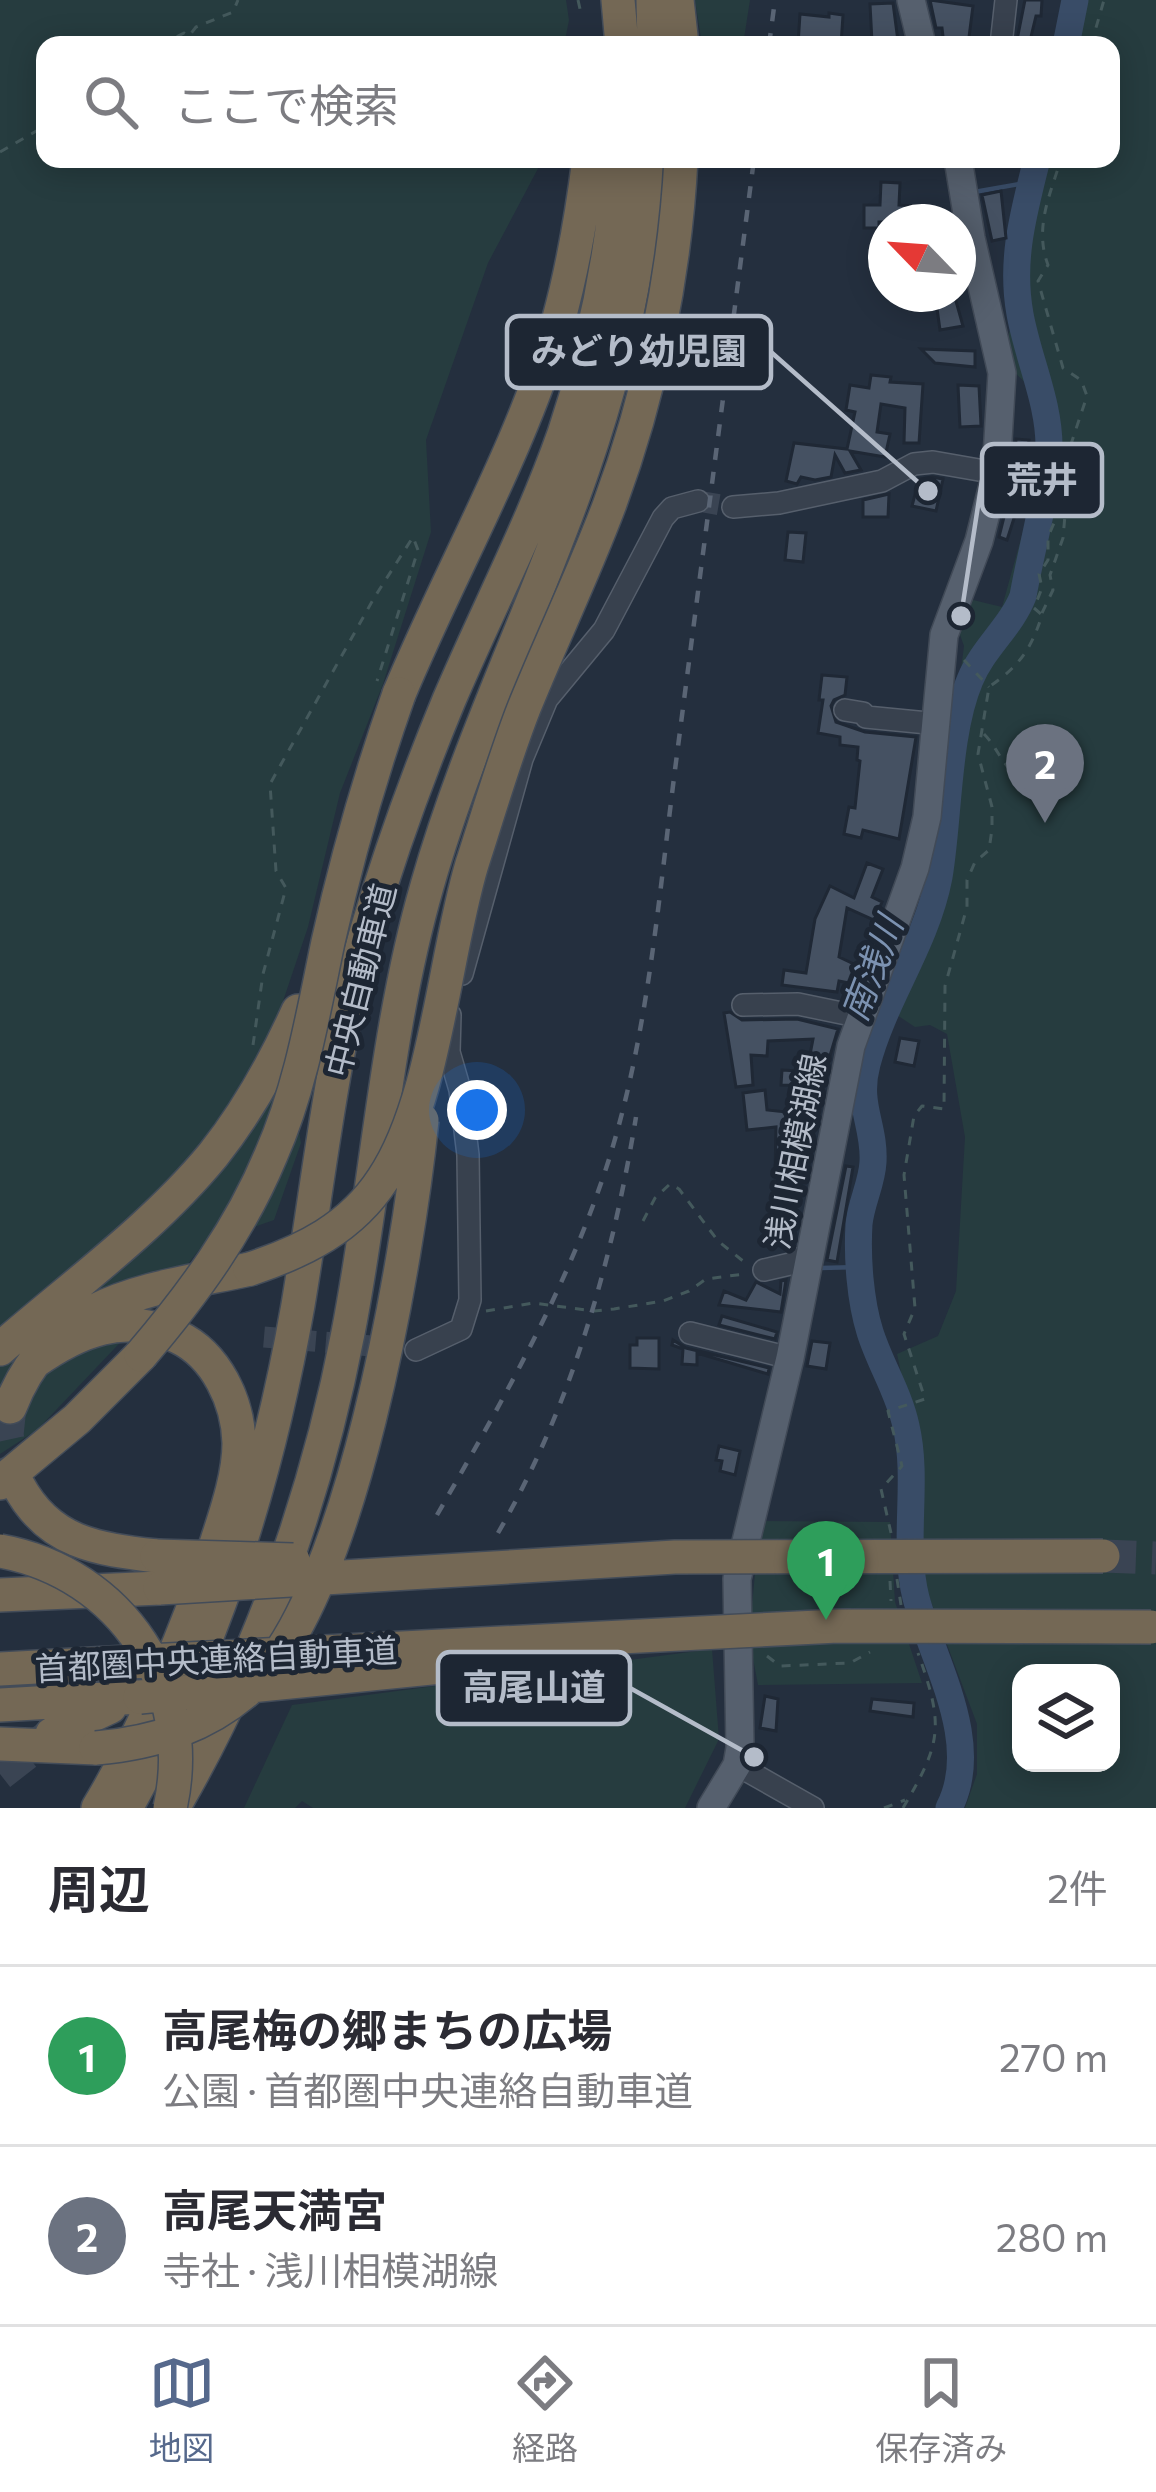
<!DOCTYPE html>
<html lang="ja">
<meta charset="utf-8">
<style>
:root{--surface:#fff;--page:#f7f7f7;--text:#2b2b33;--muted:#7c7c81;--line:#e1e1e2;--accent:#56698c}
body{margin:0;font-family:Commissioner,"Noto Sans JP",sans-serif;background:var(--page);color:var(--text)}
.controls{position:absolute;right:36px;bottom:36px;display:grid;overflow:hidden;border-radius:24px;box-shadow:0 6px 30px #0003}
.controls button{width:108px;height:108px;display:grid;place-items:center;padding:0;border:0;border-bottom:3px solid var(--line);background:var(--surface);color:var(--text);font:60px sans-serif}
.compass{position:absolute;left:868px;top:204px;width:108px;height:108px;border-radius:50%;background:var(--surface);box-shadow:0 6px 30px #0003;rotate:295deg}
.you{position:absolute;left:477px;top:1110px;width:42px;height:42px;margin:-30px;border:9px solid #fff;border-radius:50%;background:#1a73e8;box-shadow:0 0 0 18px #1a73e833}
.badge{display:grid;place-items:center;width:78px;height:78px;border-radius:50%;background:var(--accent);color:#fff;font-size:39px;font-weight:700}
.pin{position:absolute;translate:-50% -99px;filter:drop-shadow(0 3px 6px #0008)}
.pin::after{content:'';position:absolute;top:63px;width:42px;height:36px;background:inherit;clip-path:polygon(0 0,100% 0,50% 100%)}
.list{margin:0;padding:0;list-style:none}
h2{display:flex;justify-content:space-between;align-items:center;height:156px;margin:0;padding:0 48px;font-size:51px}
h2 small{font-size:39px;font-weight:400;color:var(--muted)}
.list li{display:grid;grid-template-columns:78px 1fr auto;gap:36px;align-items:center;box-sizing:border-box;height:180px;padding:0 48px;border-top:3px solid var(--line)}
.list b{display:block;font-size:45px;white-space:nowrap}
.list p{margin:0;font-size:39px;white-space:nowrap;color:var(--muted)}
.list em{font-size:39px;font-style:normal;color:var(--muted)}
.icon{flex:none;width:66px;height:66px;fill:none;stroke:currentColor;stroke-width:2;stroke-linecap:round;stroke-linejoin:round}
.map{position:relative;flex:none;width:1156px;height:1808px;overflow:hidden}
.search{position:absolute;background:var(--surface);box-shadow:0 6px 30px #0003;left:36px;right:36px;top:36px;height:132px;display:flex;align-items:center;gap:30px;box-sizing:border-box;padding:0 42px;border-radius:24px;color:var(--muted);font-size:45px}
.sheet{height:516px;background:var(--surface)}
nav{display:flex;justify-content:space-around;align-items:center;box-sizing:border-box;height:168px;border-top:3px solid var(--line);background:var(--surface);font-size:33px;color:var(--muted)}
nav a{display:grid;justify-items:center;gap:6px}
nav .on{color:var(--accent)}
.map>svg:first-child{display:block}
.green{fill:#263c3f;fill-rule:evenodd}
.lines{fill:none;stroke-linecap:round;stroke-linejoin:round}
.stream{stroke:#394c67;stroke-width:4.5}
.river{stroke:#394c67;stroke-width:27}
.building{fill:#455162;stroke:#1f2835;stroke-width:3}
.minor-tunnel{stroke:#3a4453;stroke-width:21;stroke-dasharray:21 10;stroke-linecap:butt}
.highway-tunnel{stroke:#3a4453;stroke-width:33;stroke-dasharray:33 16;stroke-linecap:butt}
.minor-casing{stroke:#565f6c;stroke-width:24}
.major-casing{stroke:#414a57;stroke-width:30}
.highway-casing{stroke:#434c59;stroke-width:36}
.path{stroke:#44595c;stroke-width:3;stroke-dasharray:9 9;stroke-linecap:butt}
.minor{stroke:#38414e;stroke-width:21}
.major{stroke:#56606e;stroke-width:27}
.highway{stroke:#746855;stroke-width:33}
.rail{stroke:#5a6575;stroke-width:4.5;stroke-dasharray:12 12;stroke-linecap:butt}
.highway-bridge-casing{stroke:#434c59;stroke-width:36;stroke-linecap:butt}
.highway-bridge{stroke:#746855;stroke-width:33}
.labels{text-anchor:middle;dominant-baseline:central;stroke-width:10;stroke-linejoin:round;paint-order:stroke}
.street-label{font-size:33px;fill:#b4bcc9;stroke:#1d2633}
.water-label{font-size:36px;font-style:italic;fill:#7c92b1;stroke:#1d2633}
.leader{fill:none;stroke:#b4bcc9;stroke-width:4.5}
.callout-dot{fill:#b4bcc9;stroke:#1d2633;stroke-width:4.5}
.callout{fill:#1d2633;stroke:#b4bcc9;stroke-width:4.5}
.callout-label{font-size:36px;text-anchor:middle;font-weight:bold;fill:#b4bcc9}
</style>
<div class="map">
<svg width="1156" height="1808" viewBox="0 0 1156 1808">
<rect width="100%" height="100%" fill="#242f3e"/>
<path class="green" d="M0,0H566L569,20L564,45H45V159H543L488,263L426,440L431,532L383,684L340,793L308,927L279,1013L301,1143L274,1220L203,1245L153,1308L37,1430L0,1454Z
M695,0H750L743,45H702Z
M1086,0H1156V1808H965L977,1774V1724L919,1570L923,1477L897,1354L938,1336L956,1291L965,1137L947,1034L930,1025L915,1027L897,1015L924,957L964,646L959,632L969,599L1002,607L1035,488L1040,442L1036,393L1009,367V333L1023,284L1026,229L1048,159H1111V45H1078ZM1021,1673H1111V1763H1021Z
M760,1521L890,1522L895,1602L922,1683L758,1685L749,1637Z
M712,1649L719,1739L685,1808H313L302,1801L295,1808H244L292,1705Z"/>
<g class="lines">
<path class="stream" d="M974,192L1031,182
M820,1268L861,1267"/>
<path class="river" d="M1066,45L1075,0
M949,1808C983,1742 933,1662 916,1598C902,1542 919,1482 906,1426C899,1393 880,1364 870,1332C860,1300 857,1257 859,1224C861,1203 872,1183 873,1162C875,1125 856,1105 867,1064C884,999 926,945 939,877C949,818 947,734 970,680C983,648 1011,627 1023,596C1031,550 1047,496 1049,450C1050,403 1028,359 1020,314C1010,259 1024,212 1037,159"/>
</g>
<path class="building" d="M930,0L973,6L968,45H944L942,28H936Z
M1025,0H1042L1041,16H1036L1029,45H1016Z
M893,3L898,41L872,42L870,4Z
M829,13L843,15L841,45H798L800,14L829,17Z
M881,182L900,183L899,205L920,206L919,222H879V228H864V205H880Z
M1001,191L1006,238L992,241L982,195Z
M935,294H954L963,326L940,330Z
M921,349L975,351V367L935,363Z
M871,375L891,377L890,382L923,384L919,443H904L905,408L881,404L877,432L890,434L885,457L850,451L861,470L845,473L835,455L831,477L815,480L801,477L797,484L786,481L794,443L847,449L855,412L846,410L850,385L869,388Z
M958,385L979,386L981,426L960,427Z
M1016,439L1029,440L1020,496L1026,498L1021,510L1017,509L1007,540L999,537L1014,477Z
M932,477L943,479L936,511L912,506L919,479Z
M889,494L888,517H863V500Z
M788,532L806,533L803,562L785,560Z
M822,675L847,677L845,695L834,700L831,706L836,722L865,732L916,737L899,839L863,830L861,838L844,834L849,807L855,808L860,761L857,760L858,747L840,745V737L818,733L823,700H819Z
M867,863L883,869L872,897L882,902L874,920L847,908L839,957L860,967L854,984L839,981L837,992L782,985L784,970L806,973L815,919L830,886L854,898Z
M730,1012L742,1020L797,1019L838,1029L826,1069L808,1065L813,1039L768,1041L767,1056L751,1055L753,1085L736,1087L724,1013Z
M900,1038L919,1041L914,1066L895,1062Z
M782,1070L814,1072V1086L781,1085Z
M765,1090L767,1110L796,1113L793,1142L809,1141V1158L796,1159L797,1176H775L776,1127L747,1130L743,1093Z
M846,1166L853,1167L837,1262L827,1260Z
M786,1280L781,1312L719,1305L724,1291L746,1300L756,1282L780,1294L781,1281Z
M722,1316L777,1332L775,1339L719,1325Z
M637,1338H659V1369L630,1368V1345H637Z
M673,1340L686,1348L769,1368L768,1374L697,1353V1365L682,1364L683,1349L672,1345Z
M812,1341L830,1343L826,1369L807,1366Z
M719,1446L740,1451L735,1475L720,1471L722,1461L716,1460Z
M765,1696L778,1699L776,1731L760,1728Z
M872,1699L914,1703L913,1717L870,1711Z"/>
<g class="lines">
<path class="minor-tunnel" d="M698,501L733,507
M264,1337L395,1348"/>
<path class="highway-tunnel" d="M10,1407L7,1435L18,1485
M1103,1556L1156,1558
M0,1774L50,1735"/>
<g class="minor-casing">
<path id="minor" d="M1001,45L1006,0
M733,507L779,503L882,481L914,464L933,462L996,473
M845,710L863,713L866,717L938,724
M462,974L522,759L547,699L604,630L663,518L672,508L698,501
M743,1005L798,1004L861,1017
M764,1270L790,1264L811,1253
M690,1333L790,1358
M416,1350L461,1329L470,1300L468,1155L460,1090L449,1052L450,1015
M737,1765L813,1808"/>
</g>
<g class="major-casing">
<path id="major" d="M911,0L922,45
M711,1808L737,1765L740,1748L737,1579L790,1358L851,1046L915,868L927,817L944,635L979,541L996,473L1002,373L971,238L958,159"/>
</g>
<g class="highway-casing">
<path id="highway" d="M618,0L622,45
M653,0L654,45
M677,0L682,45
M399,694C450,571 521,449 558,322C573,268 582,214 589,159
M0,1349C71,1287 153,1228 213,1155C248,1111 275,1062 298,1011
M34,1362C78,1331 124,1311 178,1337C216,1355 238,1401 239,1443C239,1475 227,1510 217,1541C186,1633 148,1724 98,1808
M10,1407C53,1296 148,1291 250,1269
M0,1483L77,1419L141,1355
M18,1485C49,1543 96,1549 157,1556
M0,1595L160,1588
M0,1669L128,1662
M0,1705L140,1697
M52,1734L110,1707
M0,1744L96,1748
M126,1808C214,1651 267,1482 298,1305C319,1180 331,1053 367,930C390,852 418,775 449,700C487,611 532,525 564,434C594,345 613,253 619,159
M173,1808C258,1662 316,1498 348,1333C377,1184 385,1032 427,886C468,742 535,609 583,469C618,368 641,265 650,159"/>
</g>
<path class="path" d="M578,0L580,9
M161,45L184,33L189,36L196,27L233,12L238,0
M1091,45L1104,0
M0,152L45,126
M1042,613L1053,590L1050,575L1063,538L1065,515L1059,512
M964,660L989,687
M984,734C994,744 998,755 1007,766C1020,784 1034,790 1044,812
M253,1045L263,974L286,888L276,871L270,784L374,598L413,537L418,550L377,681
M643,1221L655,1198L670,1184L679,1189L718,1241L748,1265
M486,1311L533,1303L594,1311L614,1309L663,1301L689,1291L706,1279L744,1274
M891,1533L881,1489L902,1466L888,1411L925,1399L904,1334L915,1308L904,1175L914,1116L922,1106L944,1109L945,986L967,907V880L975,862L989,850L992,829V807L978,754L989,687C1019,666 1031,650 1042,615L1034,608L1042,588L1039,574L1048,560V537L1066,495L1070,447L1087,396L1081,380L1063,368L1038,281L1048,265C1034,228 1050,195 1061,159
M897,1579L901,1605
M890,1581L891,1601
M826,1601L843,1589V1583
M767,1656L780,1666L850,1663L870,1652
M884,1808L905,1800
M903,1808C942,1742 944,1726 918,1653"/>
<use href="#minor" class="minor"/>
<use href="#major" class="major"/>
<use href="#highway" class="highway"/>
<path class="rail" d="M769,45L775,0
M437,1515C503,1400 570,1284 610,1156C649,1029 659,893 676,762C702,561 728,360 754,159
M498,1533C572,1405 612,1262 636,1117"/>
<g class="highway-bridge-casing">
<path id="highway-bridge" d="M250,1269C304,1251 351,1228 383,1179C435,1102 444,957 472,864C489,812 504,759 524,708C551,641 583,575 609,506C650,396 675,276 681,159
M141,1355C193,1294 240,1230 271,1155C301,1087 313,1014 328,942C347,857 370,776 399,694
M0,1551C122,1573 197,1688 170,1808
M157,1556L293,1560
M160,1588L675,1557L1103,1556
M128,1662L838,1626L1151,1627
M140,1697L471,1664
M96,1748C155,1743 209,1726 254,1684C352,1592 408,1257 422,1120"/>
</g>
<use href="#highway-bridge" class="highway-bridge"/>
</g>
<g class="labels">
<g class="street-label">
<text transform="translate(359 980) rotate(-76)">中央自動車道</text>
<text transform="translate(794 1151) rotate(-79)">浅川相模湖線</text>
<text transform="translate(216 1658) rotate(-3)">首都圏中央連絡自動車道</text>
</g>
<g class="water-label">
<text transform="translate(870 968) rotate(-69)">南浅川</text>
</g>
</g>
<path class="leader" d="M928 491L771 352M961 616L982 480M754 1757L630 1688"/>
<g class="callout-dot">
<circle cx="928" cy="491" r="12"/>
<circle cx="961" cy="616" r="12"/>
<circle cx="754" cy="1757" r="12"/>
</g>
<g class="callout">
<rect x="507" y="316" width="264" height="72" rx="12"/>
<rect x="982" y="444" width="120" height="72" rx="12"/>
<rect x="438" y="1652" width="192" height="72" rx="12"/>
</g>
<g class="callout-label">
<text x="639" y="364">みどり幼児園</text>
<text x="1042" y="493">荒井</text>
<text x="534" y="1700">高尾山道</text>
</g>
</svg>
<div class="controls">
<button><svg class="icon" aria-label="layers" viewBox="0 0 24 24"><path d="M12 4l9 5-9 5-9-5zM3 14l9 5 9-5"/></svg></button>
</div>
<svg class="compass" viewBox="-18 -18 36 36"><path d="M0-13l5 13h-10z" fill="#e53935"/><path d="M0 13l5-13h-10z" fill="#7c7c81"/></svg>
<div class="you"></div>
<div class="pin badge" style="left:826px;top:1620px;background:#2e9e5b">1</div>
<div class="pin badge" style="left:1045px;top:823px;background:#6b7280">2</div>
<div class="search"><svg class="icon" aria-label="search" viewBox="0 0 24 24"><circle cx="10" cy="10" r="6"/><path d="M15 15l6 6"/></svg>ここで検索</div>
</div>
<section class="sheet">
<h2>周辺<small>2件</small></h2>
<ul class="list">
<li><span class="badge" style="background:#2e9e5b">1</span><div><b>高尾梅の郷まちの広場</b><p>公園 · 首都圏中央連絡自動車道</p></div><em>270 m</em></li>
<li><span class="badge" style="background:#6b7280">2</span><div><b>高尾天満宮</b><p>寺社 · 浅川相模湖線</p></div><em>280 m</em></li>
</ul>
</section>
<nav>
<a class="on"><svg class="icon" aria-label="map" viewBox="0 0 24 24"><path d="M3 6l6-2 6 2 6-2v14l-6 2-6-2-6 2zM9 4v14M15 6v14"/></svg>地図</a>
<a><svg class="icon" aria-label="directions" viewBox="0 0 24 24"><path d="M12 3l9 9-9 9-9-9zM9 14v-3h6M13 9l2 2-2 2"/></svg>経路</a>
<a><svg class="icon" aria-label="saved" viewBox="0 0 24 24"><path d="M7 4h10v16l-5-4-5 4z"/></svg>保存済み</a>
</nav>
